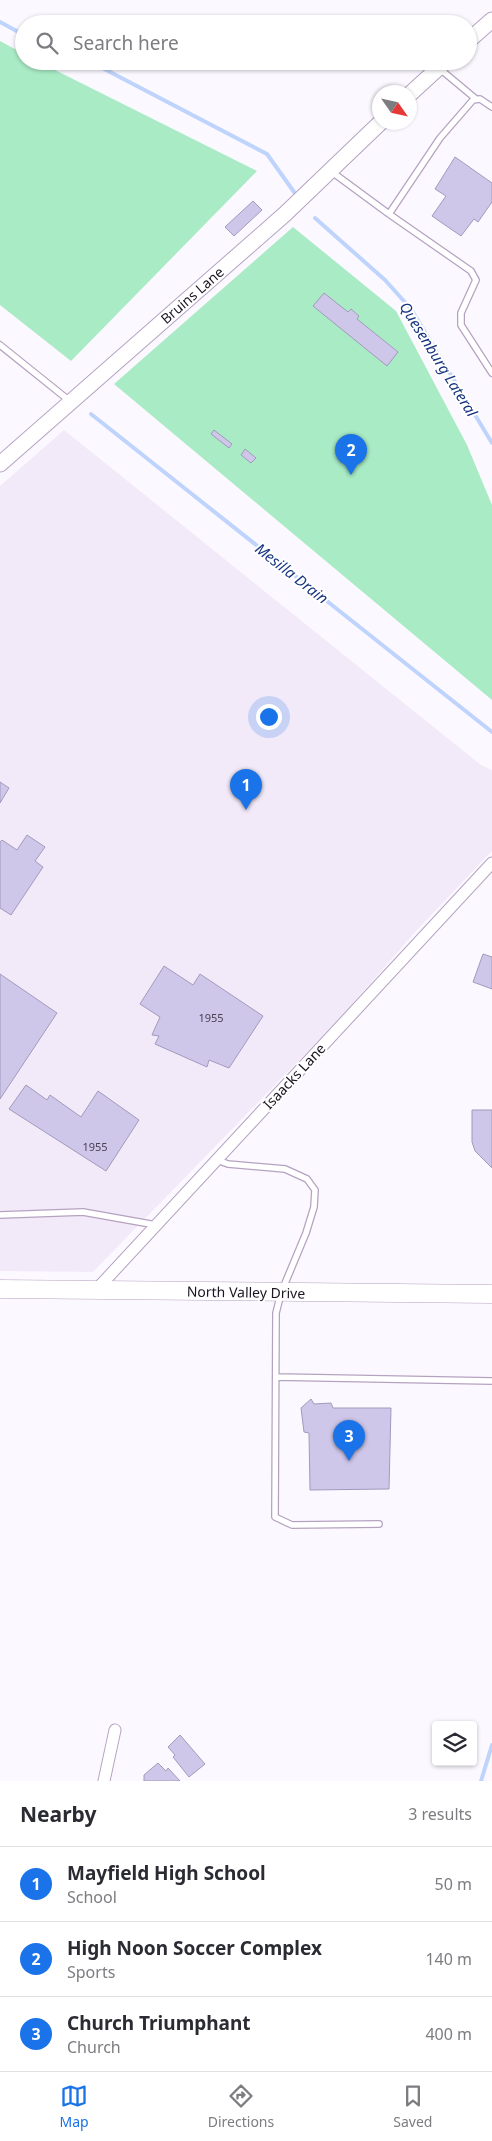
<!DOCTYPE html>
<style>
:root{--surface:#fff;--page:#f7f7f7;--text:#2b2b33;--muted:#7c7c81;--line:#e1e1e2;--accent:#1a73e8}
body{margin:0;font-family:"Noto Sans",sans-serif;background:var(--page);color:var(--text)}
.controls{position:absolute;right:15px;bottom:15px;display:grid;overflow:hidden;border-radius:5px;box-shadow:0 1px 4px #0004}
.controls button{width:45px;height:45px;display:grid;place-items:center;padding:0;border:0;border-bottom:1px solid var(--line);background:var(--surface);color:var(--text);font:25px sans-serif}
.compass{position:absolute;left:372px;top:85px;width:45px;height:45px;border-radius:50%;background:var(--surface);box-shadow:0 1px 4px #0004;rotate:124deg}
.you{position:absolute;left:268px;top:716px;width:18px;height:18px;margin:-12px;border:4px solid #fff;border-radius:50%;background:#1a73e8;box-shadow:0 0 0 8px #1a73e833}
.badge{display:grid;place-items:center;width:32px;height:32px;border-radius:50%;background:var(--accent);color:#fff;font-size:16px;font-weight:700}
.pin{position:absolute;translate:-50% -41px;filter:drop-shadow(0 1px 2px #0008)}
.pin::after{content:'';position:absolute;top:26px;width:18px;height:15px;background:inherit;clip-path:polygon(0 0,100% 0,50% 100%)}
.list{margin:0;padding:0;list-style:none}
h2{display:flex;justify-content:space-between;align-items:center;height:65px;margin:0;padding:0 20px;font-size:21px}
h2 small{font-size:16px;font-weight:400;color:var(--muted)}
.list li{display:grid;grid-template-columns:32px 1fr auto;gap:15px;align-items:center;box-sizing:border-box;height:75px;padding:0 20px;border-top:1px solid var(--line)}
.list b{display:block;font-size:19px;white-space:nowrap}
.list p{margin:0;font-size:16px;white-space:nowrap;color:var(--muted)}
.list em{font-size:16px;font-style:normal;color:var(--muted)}
.icon{flex:none;width:28px;height:28px;fill:none;stroke:currentColor;stroke-width:2;stroke-linecap:round;stroke-linejoin:round}
.map{position:relative;flex:none;width:492px;height:1781px;overflow:hidden}
.search{position:absolute;background:var(--surface);box-shadow:0 1px 4px #0004;left:15px;right:15px;top:15px;height:55px;display:flex;align-items:center;gap:12px;box-sizing:border-box;padding:0 18px;border-radius:28px;color:var(--muted);font-size:19px}
.sheet{height:290px;background:var(--surface)}
nav{display:flex;justify-content:space-around;align-items:center;box-sizing:border-box;height:70px;border-top:1px solid var(--line);background:var(--surface);font-size:14px;color:var(--muted)}
nav a{display:grid;justify-items:center;gap:2px}
nav .on{color:var(--accent)}
.map>svg:first-child{display:block}
.built{fill:#f3eaf9}
.green{fill:#a8ebc5}
.lines{fill:none;stroke-linecap:round;stroke-linejoin:round}
.stream{stroke:#bfd4fc;stroke-width:4}
.building{fill:#cfc7ea;stroke:#a29abc}
.lane-casing{stroke:#b5a2c1;stroke-width:8}
.street-casing{stroke:#b5a2c1;stroke-width:13}
.secondary-casing{stroke:#b5a2c1;stroke-width:17}
.primary-casing{stroke:#b5a2c1;stroke-width:19}
.lane{stroke:#fff;stroke-width:5.5}
.street{stroke:#fff;stroke-width:11}
.secondary{stroke:#fff;stroke-width:15}
.primary{stroke:#fff;stroke-width:18}
.labels{text-anchor:middle;dominant-baseline:central;stroke-width:4;stroke-linejoin:round;paint-order:stroke}
.number-label{font-size:11px;fill:#494253}
.street-label{font-size:14px;fill:#1c1521;stroke:#fff}
.water-label{font-size:15px;font-style:italic;fill:#173580;stroke:#fff}
</style>
<div class="map">
<svg width="492" height="1781" viewBox="0 0 492 1781">
<rect width="100%" height="100%" fill="#fcf8ff"/>
<path class="built" d="M64,430L481,765L492,770V851L417,930L340,1018L93,1272L0,1271V486Z"/>
<path class="green" d="M0,41L24,54V61H37L257,171L71,361L0,305Z
M293,227L396,311L467,445L492,505V700L114,384Z"/>
<g class="lines">
<path class="stream" d="M0,22L24,35
M89,61L267,154L294,192
M315,218L385,280L411,309L492,443
M91,414L492,732
M481,1781L492,1745"/>
</g>
<path class="building" d="M455,157L492,183V202L478,222L474,219L461,236L432,216L446,196L435,189Z
M253,201L262,210L234,236L225,227Z
M324,293L348,312L351,309L359,316L357,319L398,352L387,366L313,306Z
M214,430L232,444L229,448L211,434Z
M245,449L256,458L251,463L241,455Z
M0,782L9,788L0,803Z
M27,835L45,847L35,861L43,867L11,915L0,908V842L2,840L17,850Z
M483,954L492,957V989L473,982Z
M164,966L193,985L200,974L263,1016L229,1068L209,1060L207,1067L155,1044L159,1036L152,1035L160,1017L140,1004Z
M0,974L57,1013L0,1099Z
M26,1085L47,1100L50,1095L81,1117L98,1091L139,1120L106,1171L9,1109Z
M472,1110H492V1168L475,1151L472,1142Z
M311,1399L314,1404L331,1403L333,1408H391L389,1489L310,1490L309,1433L304,1432L301,1408Z
M180,1735L205,1764L189,1777L173,1757L175,1755L168,1747Z
M158,1763L166,1771L168,1768L180,1781H144V1775Z"/>
<g class="lines">
<g class="lane-casing">
<path id="lane" d="M440,69L476,99
M492,107L480,99L473,100L440,138L389,214L471,271L476,280L461,313V325L492,373
M332,172L389,214
M0,345L71,402
M217,1160L228,1164L285,1169L307,1179L315,1190L314,1207L306,1233L281,1293L276,1313L275,1517L292,1525L379,1524
M0,1215L83,1212L156,1225
M276,1377L492,1381"/>
</g>
<g class="street-casing">
<path id="street" d="M97,1289L492,863
M104,1781L115,1730"/>
</g>
<g class="secondary-casing">
<path id="secondary" d="M468,41L492,20
M410,94L446,61
M0,464L285,214L381,122"/>
</g>
<g class="primary-casing">
<path id="primary" d="M0,1289L492,1294"/>
</g>
<use href="#lane" class="lane"/>
<use href="#street" class="street"/>
<use href="#secondary" class="secondary"/>
<use href="#primary" class="primary"/>
</g>
<g class="labels">
<g class="number-label">
<text x="211" y="1017">1955</text>
<text x="95" y="1146">1955</text>
</g>
<g class="street-label">
<text transform="translate(192 295) rotate(-41)">Bruins Lane</text>
<text transform="translate(294 1076) rotate(-47)">Isaacks Lane</text>
<text transform="translate(246 1292) rotate(1)">North Valley Drive</text>
</g>
<g class="water-label">
<text transform="translate(439 359) rotate(58)">Quesenburg Lateral</text>
<text transform="translate(292 573) rotate(38)">Mesilla Drain</text>
</g>
</g>
</svg>
<div class="controls">
<button><svg class="icon" aria-label="layers" viewBox="0 0 24 24"><path d="M12 4l9 5-9 5-9-5zM3 14l9 5 9-5"/></svg></button>
</div>
<svg class="compass" viewBox="-18 -18 36 36"><path d="M0-13l5 13h-10z" fill="#e53935"/><path d="M0 13l5-13h-10z" fill="#7c7c81"/></svg>
<div class="you"></div>
<div class="pin badge" style="left:246px;top:810px">1</div>
<div class="pin badge" style="left:351px;top:475px">2</div>
<div class="pin badge" style="left:349px;top:1461px">3</div>
<div class="search"><svg class="icon" aria-label="search" viewBox="0 0 24 24"><circle cx="10" cy="10" r="6"/><path d="M15 15l6 6"/></svg>Search here</div>
</div>
<section class="sheet">
<h2>Nearby<small>3 results</small></h2>
<ul class="list">
<li><span class="badge">1</span><div><b>Mayfield High School</b><p>School</p></div><em>50 m</em></li>
<li><span class="badge">2</span><div><b>High Noon Soccer Complex</b><p>Sports</p></div><em>140 m</em></li>
<li><span class="badge">3</span><div><b>Church Triumphant</b><p>Church</p></div><em>400 m</em></li>
</ul>
</section>
<nav>
<a class="on"><svg class="icon" aria-label="map" viewBox="0 0 24 24"><path d="M3 6l6-2 6 2 6-2v14l-6 2-6-2-6 2zM9 4v14M15 6v14"/></svg>Map</a>
<a><svg class="icon" aria-label="directions" viewBox="0 0 24 24"><path d="M12 3l9 9-9 9-9-9zM9 14v-3h6M13 9l2 2-2 2"/></svg>Directions</a>
<a><svg class="icon" aria-label="saved" viewBox="0 0 24 24"><path d="M7 4h10v16l-5-4-5 4z"/></svg>Saved</a>
</nav>
